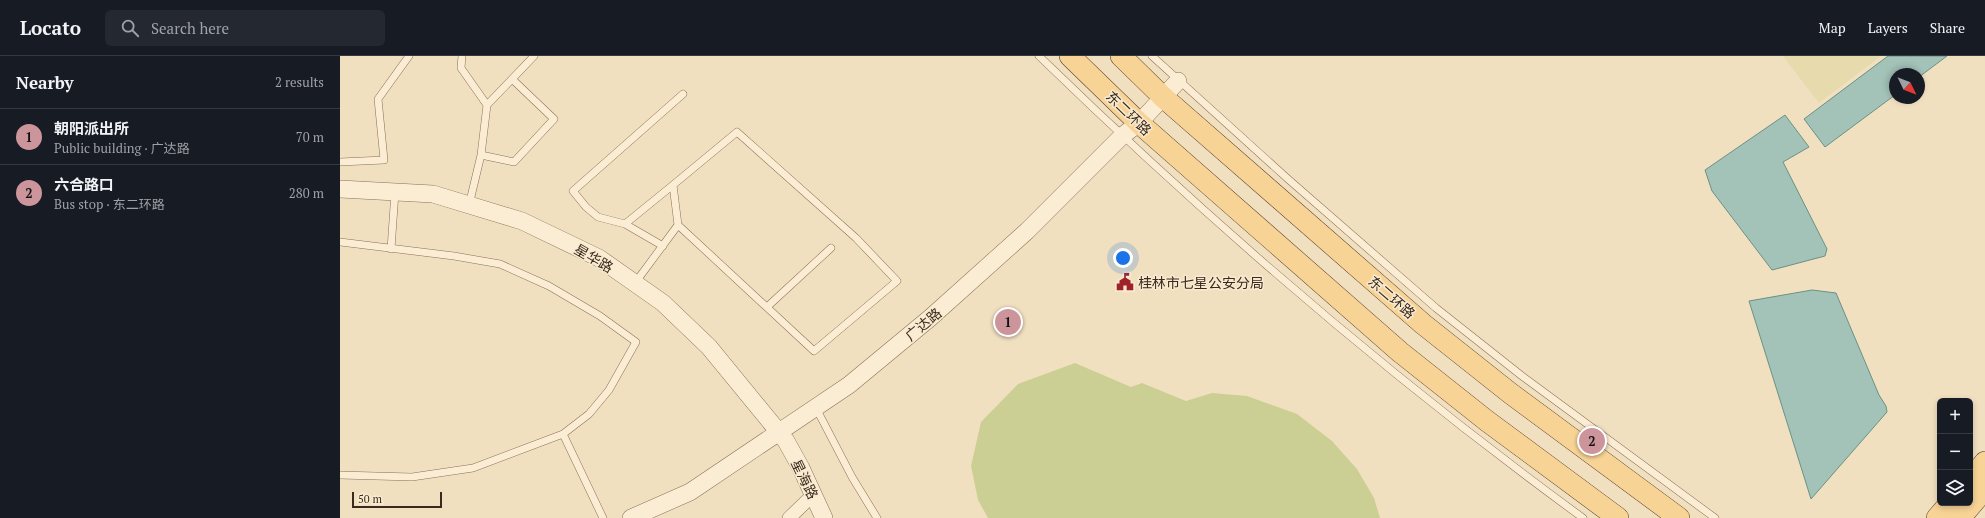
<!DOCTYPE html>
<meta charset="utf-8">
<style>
:root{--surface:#171b24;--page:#242831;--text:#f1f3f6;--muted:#9ea1a6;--line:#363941;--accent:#cc959b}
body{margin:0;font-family:"PT Serif","Noto Sans SC",serif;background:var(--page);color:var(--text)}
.controls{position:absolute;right:12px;bottom:12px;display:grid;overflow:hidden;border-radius:6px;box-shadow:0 2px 6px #0003}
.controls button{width:36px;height:36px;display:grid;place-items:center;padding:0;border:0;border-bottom:1px solid var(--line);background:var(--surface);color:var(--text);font:20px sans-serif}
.compass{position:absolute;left:1549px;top:12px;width:36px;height:36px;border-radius:50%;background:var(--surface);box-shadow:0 2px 6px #0003;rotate:133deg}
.scale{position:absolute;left:12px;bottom:10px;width:90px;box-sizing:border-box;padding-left:4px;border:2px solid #3a291c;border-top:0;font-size:11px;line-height:14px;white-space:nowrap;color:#3a291c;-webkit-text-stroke:3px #f8ead0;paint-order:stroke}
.you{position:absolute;left:783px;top:202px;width:14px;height:14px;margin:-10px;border:3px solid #fff;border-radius:50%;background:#1a73e8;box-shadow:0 0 0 6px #1a73e833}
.badge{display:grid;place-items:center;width:26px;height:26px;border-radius:50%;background:var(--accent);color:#111;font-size:13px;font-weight:700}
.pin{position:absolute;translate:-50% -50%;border:2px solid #fff;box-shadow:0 1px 4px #0006}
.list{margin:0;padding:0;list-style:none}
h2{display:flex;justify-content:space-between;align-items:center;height:52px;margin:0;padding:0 16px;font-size:17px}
h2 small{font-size:13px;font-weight:400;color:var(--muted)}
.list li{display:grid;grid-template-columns:26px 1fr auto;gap:12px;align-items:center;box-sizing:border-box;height:56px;padding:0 16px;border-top:1px solid var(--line)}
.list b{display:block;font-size:15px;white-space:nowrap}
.list p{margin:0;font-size:13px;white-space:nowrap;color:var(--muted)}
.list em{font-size:13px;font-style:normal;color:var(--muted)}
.icon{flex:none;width:22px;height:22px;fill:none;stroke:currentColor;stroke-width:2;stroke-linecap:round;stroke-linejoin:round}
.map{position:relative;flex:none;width:1645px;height:462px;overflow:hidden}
header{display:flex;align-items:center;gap:24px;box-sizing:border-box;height:56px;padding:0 20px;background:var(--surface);border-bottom:1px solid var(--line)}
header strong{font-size:19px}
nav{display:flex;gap:22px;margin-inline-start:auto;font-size:14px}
.search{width:280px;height:36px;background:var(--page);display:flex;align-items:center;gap:10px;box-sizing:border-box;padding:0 14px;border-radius:6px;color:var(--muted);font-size:15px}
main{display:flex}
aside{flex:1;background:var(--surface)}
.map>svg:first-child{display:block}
.farmland{fill:#e7daad}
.green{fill:#cccf94}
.water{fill:#a3c2b8;stroke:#6a9185}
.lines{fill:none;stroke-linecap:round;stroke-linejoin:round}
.service-casing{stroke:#8b7057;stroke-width:8}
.minor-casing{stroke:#8b7057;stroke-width:14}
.tertiary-casing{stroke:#8b7057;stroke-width:18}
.primary-casing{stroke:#583e2c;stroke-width:22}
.service{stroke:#fbedd4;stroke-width:7}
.minor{stroke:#fbedd4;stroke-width:13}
.tertiary{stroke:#fbedd4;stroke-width:17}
.primary{stroke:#f7d395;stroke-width:21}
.labels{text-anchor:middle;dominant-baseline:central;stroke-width:3;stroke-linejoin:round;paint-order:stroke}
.street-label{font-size:14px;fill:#3a291c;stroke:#f8ead0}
.poi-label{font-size:14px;fill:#3a291c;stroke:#f8ead0;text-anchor:start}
</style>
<header>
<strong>Locato</strong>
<div class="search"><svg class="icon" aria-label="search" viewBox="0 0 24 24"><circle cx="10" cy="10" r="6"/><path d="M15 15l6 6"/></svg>Search here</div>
<nav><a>Map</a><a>Layers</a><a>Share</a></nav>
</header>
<main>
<aside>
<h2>Nearby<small>2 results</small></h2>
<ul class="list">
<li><span class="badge">1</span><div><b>朝阳派出所</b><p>Public building · 广达路</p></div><em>70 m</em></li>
<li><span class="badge">2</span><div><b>六合路口</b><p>Bus stop · 东二环路</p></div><em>280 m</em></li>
</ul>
</aside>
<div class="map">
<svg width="1645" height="462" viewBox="0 0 1645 462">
<rect width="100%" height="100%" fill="#f1e0c0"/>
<path class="farmland" d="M1443,0H1541L1479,47Z"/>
<path class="green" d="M735,307L791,331L802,327L846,345L872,337L907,340L957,358L992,385L1017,413L1034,442L1040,462H648L638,444L631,410L641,366L678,328Z"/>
<path class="water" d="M1548,0H1607L1579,21V18H1555V39L1485,91L1464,63Z
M1445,59L1469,91L1443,106L1487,193L1485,200L1432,214L1372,135L1365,114Z
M1472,234L1496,237L1539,339L1546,350L1547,356L1471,443L1409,245Z"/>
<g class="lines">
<g class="service-casing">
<path id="service" d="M122,0L121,12L147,49L141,99L129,149
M699,0C870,166 1051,322 1243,462
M812,0L948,123L1096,252L1182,320L1375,462
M147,49L172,23
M141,99L174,106L214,63L172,23L194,0
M0,106L44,104L38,43L69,0
M285,168L333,129
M0,186L114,200L160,208L209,230L260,260L296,286L269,334L249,358L223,378
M323,190L285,168L258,161L246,151L233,135L343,38
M51,193L55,136
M295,227L338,169L474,295L557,225L516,182L397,76L333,129L338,169
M427,251L491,192
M476,352L512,421L537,462
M0,419L72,421L133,412L223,378L263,462"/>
</g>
<g class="minor-casing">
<path id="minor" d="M449,462L473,439"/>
</g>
<g class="tertiary-casing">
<path id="tertiary" d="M0,133L93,138L182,165L259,202L323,247L369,291L446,385L461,412L484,462
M291,462L350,436L509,329L590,262L687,175L782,80L799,67L838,25"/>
</g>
<g class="primary-casing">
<path id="primary" d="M730,0L799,67L1060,296L1147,365L1278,462
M781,0L823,41L1083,268L1170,337L1339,462
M1630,424L1645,406
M1597,462L1610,447
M1620,462L1645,433"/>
</g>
<use href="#service" class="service"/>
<use href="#minor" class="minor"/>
<use href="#tertiary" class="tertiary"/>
<use href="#primary" class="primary"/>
</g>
<defs>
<g id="civic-bare" transform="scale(1.38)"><path d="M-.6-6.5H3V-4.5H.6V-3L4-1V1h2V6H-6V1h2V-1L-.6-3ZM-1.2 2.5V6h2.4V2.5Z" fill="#9e232b" stroke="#f8ead0" stroke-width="2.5" paint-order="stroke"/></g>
</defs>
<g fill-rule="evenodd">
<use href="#civic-bare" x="785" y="226"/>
</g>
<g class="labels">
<g class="street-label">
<text transform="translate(789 57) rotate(44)">东二环路</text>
<text transform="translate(254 202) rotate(30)">星华路</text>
<text transform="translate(1052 241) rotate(41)">东二环路</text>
<text transform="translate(583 268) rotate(-40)">广达路</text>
<text transform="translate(465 423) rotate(64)">星海路</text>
</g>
<g class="poi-label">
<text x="798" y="226">桂林市七星公安分局</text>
</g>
</g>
</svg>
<div class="controls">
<button>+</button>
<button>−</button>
<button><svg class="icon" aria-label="layers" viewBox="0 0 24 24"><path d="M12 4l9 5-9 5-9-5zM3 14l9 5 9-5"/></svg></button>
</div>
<svg class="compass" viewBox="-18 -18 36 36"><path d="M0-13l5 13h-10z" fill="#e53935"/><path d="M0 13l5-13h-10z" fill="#9ea1a6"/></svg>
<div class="scale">50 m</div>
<div class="you"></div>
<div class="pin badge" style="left:668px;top:266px">1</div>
<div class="pin badge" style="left:1252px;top:385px">2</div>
</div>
</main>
